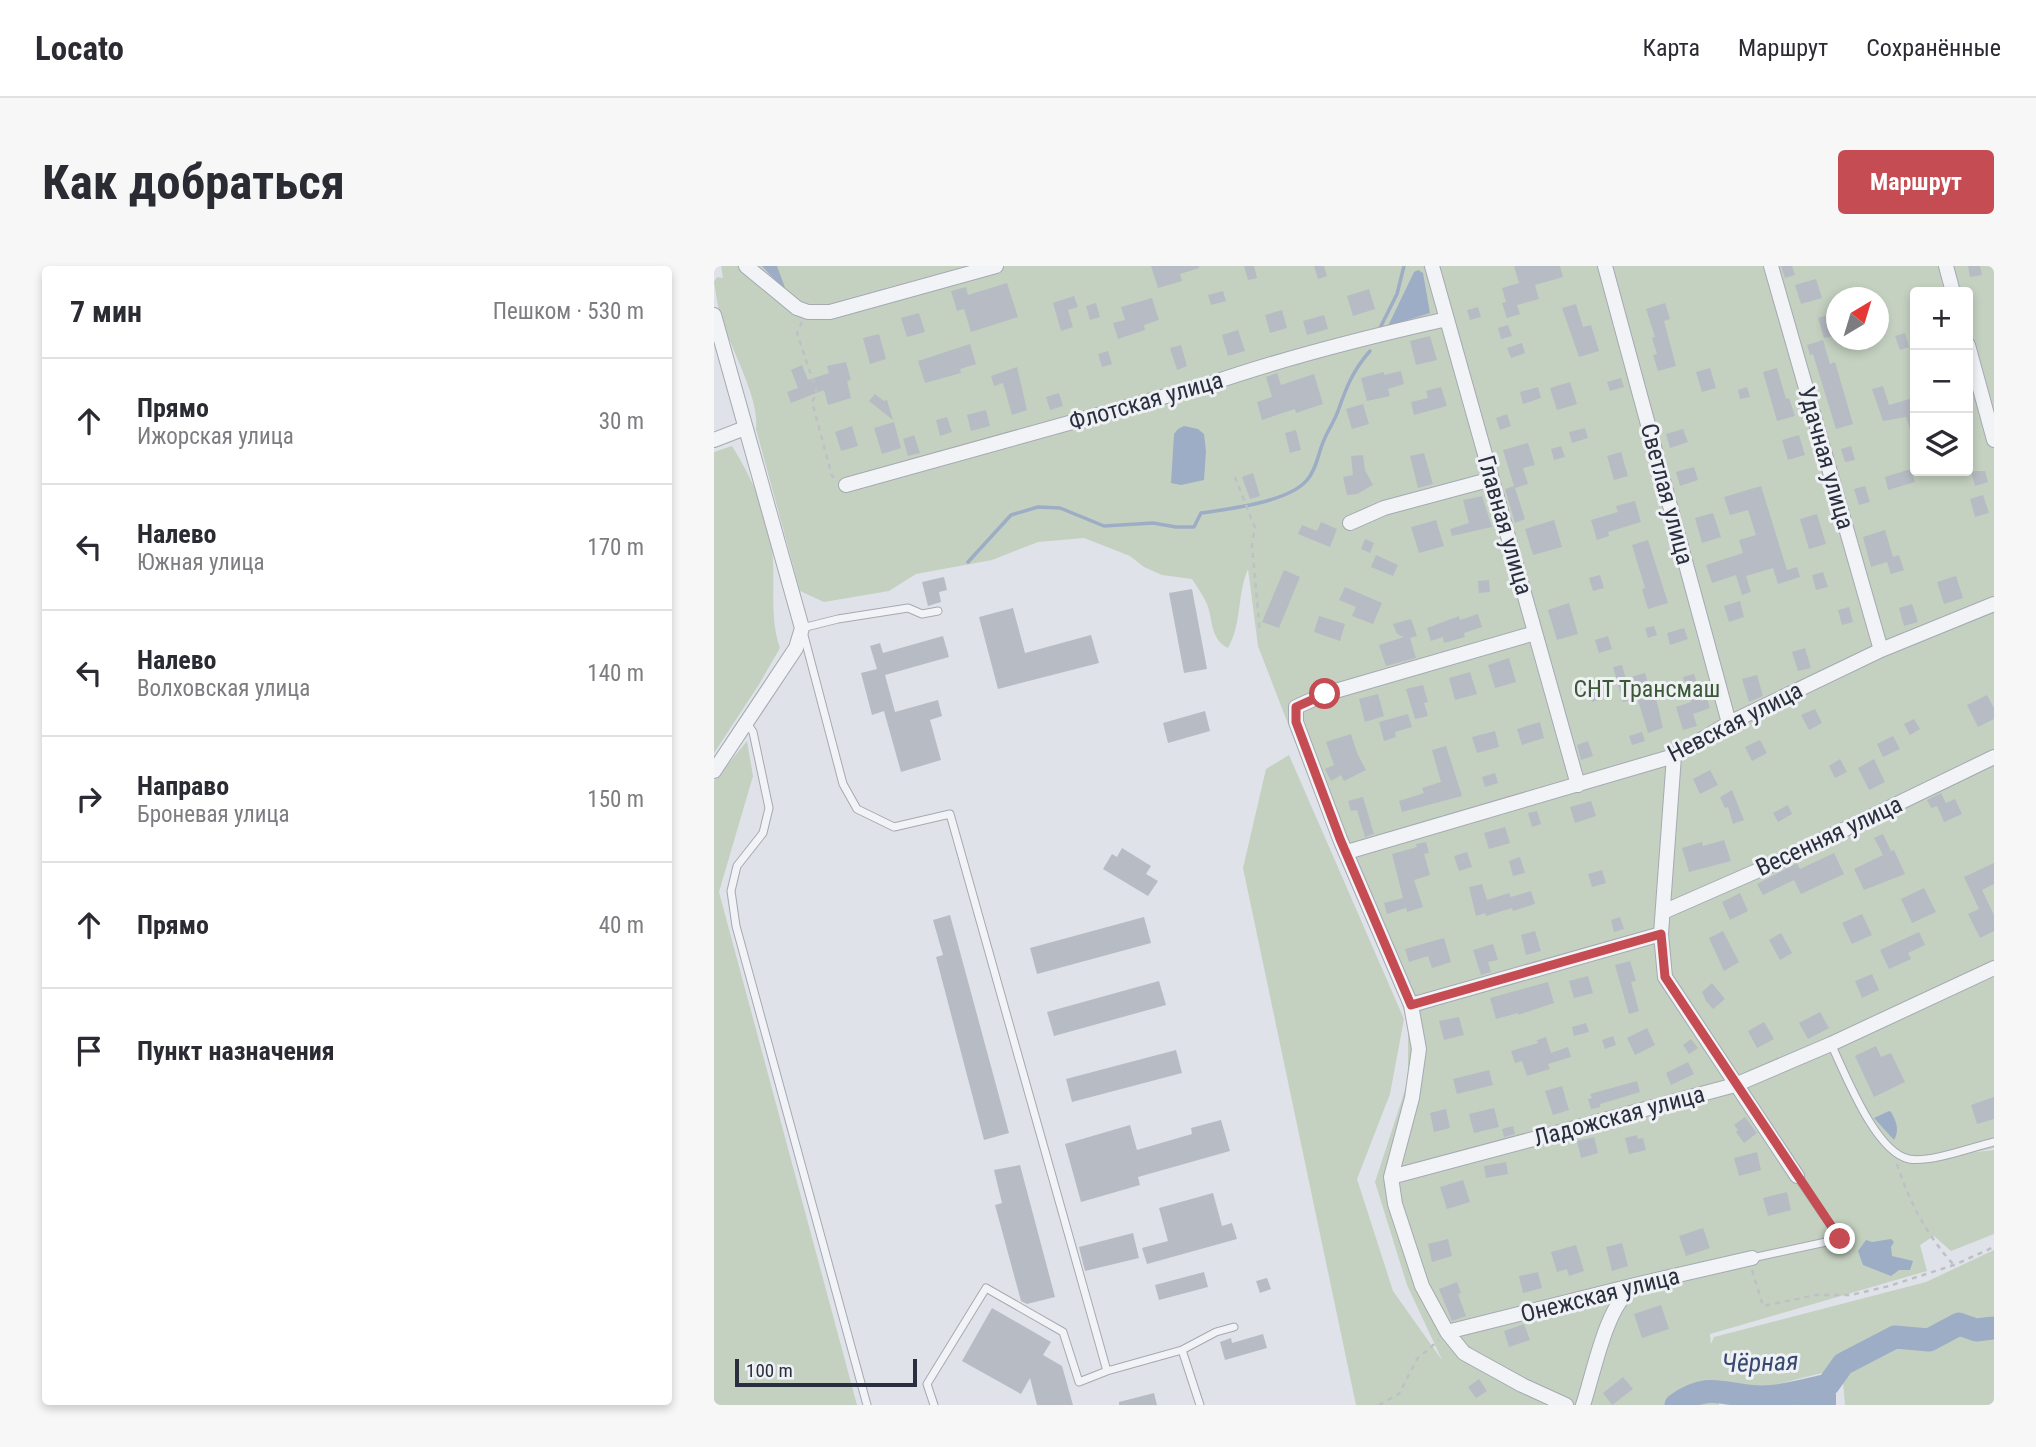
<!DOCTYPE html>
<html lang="ru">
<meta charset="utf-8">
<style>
:root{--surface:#fff;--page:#f7f7f7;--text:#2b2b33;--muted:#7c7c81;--line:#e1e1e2;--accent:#c54c53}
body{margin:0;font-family:"Roboto Condensed",sans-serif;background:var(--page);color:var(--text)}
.controls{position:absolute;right:21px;top:21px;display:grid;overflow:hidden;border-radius:7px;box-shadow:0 4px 10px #0003}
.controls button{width:63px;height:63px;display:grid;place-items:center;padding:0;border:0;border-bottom:2px solid var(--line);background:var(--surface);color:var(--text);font:35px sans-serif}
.compass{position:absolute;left:1112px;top:21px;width:63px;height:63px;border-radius:50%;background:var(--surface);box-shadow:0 4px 10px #0003;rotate:38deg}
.scale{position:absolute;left:21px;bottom:18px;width:182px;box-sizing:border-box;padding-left:7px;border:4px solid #292f3e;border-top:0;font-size:19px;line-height:24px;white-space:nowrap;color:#292f3e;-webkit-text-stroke:5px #eff1f5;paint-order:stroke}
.stop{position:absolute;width:21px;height:21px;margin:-16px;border:5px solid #c54c53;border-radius:50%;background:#fff}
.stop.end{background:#c54c53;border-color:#fff;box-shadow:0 2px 7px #0008}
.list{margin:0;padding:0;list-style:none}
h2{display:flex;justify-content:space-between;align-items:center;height:91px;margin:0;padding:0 28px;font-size:30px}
h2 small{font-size:23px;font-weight:400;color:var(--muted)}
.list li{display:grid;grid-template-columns:46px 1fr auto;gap:21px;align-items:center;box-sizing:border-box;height:126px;padding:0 28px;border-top:2px solid var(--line)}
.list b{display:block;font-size:26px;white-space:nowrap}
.list p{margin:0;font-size:23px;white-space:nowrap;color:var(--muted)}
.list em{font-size:23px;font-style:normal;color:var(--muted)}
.icon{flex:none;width:38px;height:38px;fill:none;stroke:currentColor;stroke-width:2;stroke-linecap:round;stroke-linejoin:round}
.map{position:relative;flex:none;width:1280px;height:1139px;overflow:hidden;border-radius:7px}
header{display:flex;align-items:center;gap:42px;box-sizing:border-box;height:98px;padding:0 35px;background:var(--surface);border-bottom:2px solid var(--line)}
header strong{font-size:33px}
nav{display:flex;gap:38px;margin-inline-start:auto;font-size:24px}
.intro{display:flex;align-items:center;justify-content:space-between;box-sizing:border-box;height:168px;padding:0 42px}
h1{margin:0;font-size:49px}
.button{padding:18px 32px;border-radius:7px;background:var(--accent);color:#fff;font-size:24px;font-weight:700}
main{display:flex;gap:42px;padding:0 42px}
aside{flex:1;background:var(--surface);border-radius:7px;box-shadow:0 4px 10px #0003}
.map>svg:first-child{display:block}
.green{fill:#c4d1c1;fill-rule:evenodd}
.water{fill:#9dadc5}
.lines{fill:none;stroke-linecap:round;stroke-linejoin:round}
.stream{stroke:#9dadc5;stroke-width:3.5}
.river{stroke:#9dadc5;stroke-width:23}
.building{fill:#b7bbc4}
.service-casing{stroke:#a5a9b2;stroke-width:9}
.minor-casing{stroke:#a5a9b2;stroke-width:16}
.path{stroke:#bec0c6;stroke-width:2.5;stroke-dasharray:5 5;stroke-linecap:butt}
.service{stroke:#f2f3f6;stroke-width:7}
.minor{stroke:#f2f3f6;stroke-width:14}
.route{stroke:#c54c53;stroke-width:9}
.labels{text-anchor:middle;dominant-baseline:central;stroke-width:6;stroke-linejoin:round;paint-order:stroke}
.street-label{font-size:24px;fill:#292f3e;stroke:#eff1f5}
.park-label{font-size:24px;fill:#3b5937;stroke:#eff1f5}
.water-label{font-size:26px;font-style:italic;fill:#364a6f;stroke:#eff1f5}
</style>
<header>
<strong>Locato</strong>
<nav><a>Карта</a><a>Маршрут</a><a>Сохранённые</a></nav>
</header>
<div class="intro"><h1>Как добраться</h1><a class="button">Маршрут</a></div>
<main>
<aside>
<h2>7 мин<small>Пешком · 530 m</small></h2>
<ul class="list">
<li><svg class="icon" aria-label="ahead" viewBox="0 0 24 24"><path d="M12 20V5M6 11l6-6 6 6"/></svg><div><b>Прямо</b><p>Ижорская улица</p></div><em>30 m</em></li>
<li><svg class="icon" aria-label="left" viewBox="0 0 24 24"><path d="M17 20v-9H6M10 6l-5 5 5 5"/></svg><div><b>Налево</b><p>Южная улица</p></div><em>170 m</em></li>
<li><svg class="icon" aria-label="left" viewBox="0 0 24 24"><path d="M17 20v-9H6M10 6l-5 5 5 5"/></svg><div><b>Налево</b><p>Волховская улица</p></div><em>140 m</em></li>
<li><svg class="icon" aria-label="right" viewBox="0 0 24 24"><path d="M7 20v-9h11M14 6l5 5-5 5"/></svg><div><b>Направо</b><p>Броневая улица</p></div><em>150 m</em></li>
<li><svg class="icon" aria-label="ahead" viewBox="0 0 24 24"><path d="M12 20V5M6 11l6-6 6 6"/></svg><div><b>Прямо</b></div><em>40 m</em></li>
<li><svg class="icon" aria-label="arrive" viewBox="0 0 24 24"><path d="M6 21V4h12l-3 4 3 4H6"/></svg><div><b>Пункт назначения</b></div></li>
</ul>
</aside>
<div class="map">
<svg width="1280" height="1139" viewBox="0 0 1280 1139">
<rect width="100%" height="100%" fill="#dfe2e8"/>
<path class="green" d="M7,0H1280V882L1262,886L1280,884V968L1237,985L1220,970L1206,979L1213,1005L996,1068L997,1078L1000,1071L1212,1016L1280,984V1139H1131L1129,1116L1112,1106L1056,1120L1020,1135L1005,1136V1139H642L529,602L552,503L575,489L690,753L676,828L643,913L679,1025L728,1094L693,1019L661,916L694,815V764L688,737L623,585L544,380L534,303C523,328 528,358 514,382C496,373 499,354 493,338C489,329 483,321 478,313L448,309L430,301L416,290L370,272L324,276L278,294L202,308L175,325L110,336L86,325L42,163C46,132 15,80 6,48C3,38 2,27 0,16L3,11L9,12ZM1201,26H1254V205H1201ZM1122,32H1164V74H1122Z
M18,180C36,209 51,241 57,275C63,310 54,348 66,382L44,420L0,487V186Z
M33,475L39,510L5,626L143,1139H0V515Z"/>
<path class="water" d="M48,0H63L73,27Z
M704,4L709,7L716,47L674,60L700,6Z
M470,160L484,163L490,168L492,185L490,214L467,219L457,217L460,168L464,163Z
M1175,845L1177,846C1182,855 1186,863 1180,874L1160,852Z
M1177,973L1180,976L1177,981L1178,990L1199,995L1196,1004H1185L1177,1010L1149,999L1144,985L1152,974L1158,976Z
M1110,1115L1122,1128V1139H1081L1077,1136L1052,1133L1049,1131C1064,1118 1090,1118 1110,1115Z"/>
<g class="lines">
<path class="stream" d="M666,62L683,28L690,0
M254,296L297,249L324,241L346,242L390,260L439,257L462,261H480L487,247C515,243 575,236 593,214C603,203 604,187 610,174C614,164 620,156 624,145C632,122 639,104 656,85"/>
<path class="river" d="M962,1139C996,1114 1012,1131 1048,1131C1070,1131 1092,1124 1114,1119L1129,1098L1181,1071L1215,1074L1245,1058L1262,1064L1280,1062"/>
</g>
<path class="building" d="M437,0H485V2L466,8L468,15L444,22Z
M530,0H540L543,12L534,14Z
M600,0H610L613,10L604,13Z
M800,0H846L849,11L821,19L825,33L803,39L806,48L793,52L788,37L792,36L788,22L805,17Z
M1067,0H1078L1081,9L1071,12Z
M1254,0H1266L1268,9L1256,11Z
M1102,13L1108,32L1087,38L1081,19Z
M293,17L304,51L257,66L250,43L243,45L237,25L252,21L254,29Z
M655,23L661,43L639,50L633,30Z
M509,25L512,35L497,39L494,29Z
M360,30L364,41L354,44L359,61L347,65L339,37Z
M438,32L445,54L430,59L431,64L404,73L399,57L411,54L407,41Z
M382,37L386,51L376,54L372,40Z
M951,37L956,53L950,55L962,100L944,105L939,89L943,88L938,72L941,71L932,43Z
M862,38L869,61L877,59L885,85L865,91L848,42Z
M764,41L767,51L756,54L753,44Z
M568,44L573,62L556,67L551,49Z
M205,47L211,66L193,71L187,52Z
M1121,47L1123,69L1110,72L1104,52Z
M610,49L614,63L593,69L589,55Z
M794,59L798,70L787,73L784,62Z
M524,64L531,85L514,90L508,69Z
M1191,67L1195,81L1186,84L1181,70Z
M165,68L172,93L156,98L149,72Z
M716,70L723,94L702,99L696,75Z
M1109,74L1116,98L1121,96L1139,158L1122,163L1099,88L1096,89L1093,79Z
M808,77L811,87L797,92L793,82Z
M256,78L262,98L246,103L247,107L211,117L204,95Z
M467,79L473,100L463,104L456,82Z
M394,85L398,98L388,101L384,88Z
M132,96L137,114L133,115L137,132L114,139L110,124L77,137L73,126L84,122L77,104L88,99L94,114L115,107L113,100Z
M303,101L313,144L298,149L289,117L280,120L277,110Z
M996,102L1002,122L988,126L982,106Z
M1063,102L1072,133L1075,132L1081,150L1063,155L1049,106Z
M687,105L690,118L674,123L676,130L653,135L647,112L670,106V109Z
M563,107L567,119L600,108L609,138L582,147L581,143L548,154L543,136L558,131L552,111Z
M907,112L910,121L896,125L893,116Z
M856,116L863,138L843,144L836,122Z
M1169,120L1175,139L1199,132L1201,139V172H1199L1192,151L1169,155L1158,123Z
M727,121L733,140L700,149L697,136L714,132L712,125Z
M824,121L827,132L809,138L806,126Z
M1033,121L1036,131L1026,133L1024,124Z
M345,127L349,140L336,144L332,131Z
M161,128L170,135L173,134L179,154L155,135Z
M649,138L655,158L638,163L632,143Z
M272,144L276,160L257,165L253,149Z
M793,148L797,160L786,164L782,152Z
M233,151L238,166L226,170L222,154Z
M180,156L187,182L168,188L160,162Z
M138,160L144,180L127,185L121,166Z
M871,162L874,172L858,177L855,166Z
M969,163L974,176L956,182L952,168Z
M582,164L587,184L576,187L571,167Z
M200,169L206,187L194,190L189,173Z
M1085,169L1091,189L1074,194L1068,174Z
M814,177L821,199L809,202L814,218L801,222L811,253L801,257L791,223L800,220L789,184Z
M847,180L851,191L840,194L837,183Z
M1137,180L1141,194L1131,196L1127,183Z
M907,186L914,210L900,214L893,190Z
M710,187L719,218L704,222L696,190Z
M649,189L651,204L659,219L643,228L633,229L629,211L639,209L637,190Z
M980,201L984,214L966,220L962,206Z
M1197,203L1201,216L1174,224L1171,211Z
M1257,205H1271L1274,216L1261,220Z
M539,207L546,230L536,233L528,211Z
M1047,220L1073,304L1083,301L1086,311L1064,318L1059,302L1032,310L1037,326L1028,329L1022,309L998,317L992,299L1029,287L1025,274L1042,269L1034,244L1016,249L1010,231Z
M1151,220L1156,236L1145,239L1140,223Z
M1269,229L1275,247L1261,251L1256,233Z
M768,230L778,261L738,270L736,263L755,257L749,234Z
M921,235L927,256L894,266L895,270L883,274L877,254L904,246L902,240Z
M999,247L1007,271L988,277L981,252Z
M1103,248L1112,278L1095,283L1086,253Z
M722,254L730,280L705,287L697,261Z
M840,254L848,281L819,289L811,263Z
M607,256L623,263L616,281L584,268L588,259L603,265Z
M1171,264L1179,291L1185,289L1190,304L1177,308L1173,296L1157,301L1149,271Z
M651,273L660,277L656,287L647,283Z
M934,274L954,337L934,343L928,323L931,322L918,279Z
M662,289L684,299L679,310L657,301Z
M570,304L586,311L565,362L548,356Z
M1109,306L1114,321L1102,324L1098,309Z
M886,309L890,322L879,325L875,312Z
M1242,310L1249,332L1230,338L1223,316Z
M230,311L233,324L225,326L227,336L214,340L208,316Z
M775,314L776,326L765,327L764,315Z
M631,321L668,337L659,358L638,350L642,341L625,334Z
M478,323L493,403L470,407L455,327Z
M1026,335L1030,351L1015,356L1010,340Z
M855,337L864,368L843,374L834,344Z
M1198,338L1204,356L1190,360L1185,342Z
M1135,341L1139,356L1128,359L1124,344Z
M299,342L311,387L377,369L385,397L284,423L265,351Z
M764,348L768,361L750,367L751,371L730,377L729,371L717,375L713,362L745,350L746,354Z
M605,350L631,358L626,375L600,366Z
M697,353L703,370L696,372L702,392L672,400L665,379L690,371L683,368L679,358Z
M940,360L943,369L934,372L931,362Z
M970,362L974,373L956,379L953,367Z
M229,370L235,391L171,409L181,446L224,434L228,450L216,454L227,494L187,506L170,445L158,449L147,407L163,403L156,380L166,377L169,387Z
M894,370L898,383L885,387L881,374Z
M1091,382L1097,402L1084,405L1078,386Z
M795,392L802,416L781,422L774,399Z
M908,399L918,434L909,436L899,401Z
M756,406L763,428L741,434L735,412Z
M931,407L939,433L942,432L949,462L934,467L917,411Z
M980,408L988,435L993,433L996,442L979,448L983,460L969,464L962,441L977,436L969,411Z
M1043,409L1049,430L1035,436L1028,413Z
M709,419L714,436L710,437L714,450L701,453L692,423Z
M886,421L889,432L878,436L875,424Z
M664,428L670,450L651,456L645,433Z
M1273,429L1280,442V453L1264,461L1253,439Z
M1101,443L1108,457L1095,464L1087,449Z
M491,445L496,465L454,477L449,457Z
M694,448L698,461L681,466L682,471L670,475L665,456Z
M1200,453L1206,463L1196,469L1190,458Z
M826,456L830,472L808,479L803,463Z
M781,465L785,481L763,487L758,471Z
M928,466L931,475L918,479L915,470Z
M637,468L643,487L652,504L630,515L627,509L617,515L611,503L620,499L612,476Z
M1179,470L1186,483L1169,491L1163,478Z
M1046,474L1053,487L1038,495L1031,481Z
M874,475L879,490L867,494L863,479Z
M732,480L748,530L688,546L685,535L710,527L708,522L727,516L718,484Z
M1126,493L1133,506L1121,512L1115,500Z
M1160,493L1171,516L1155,524L1144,502Z
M996,504L1004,519L986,528L979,513Z
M781,507L784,517L771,521L768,511Z
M1018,524L1030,554L1019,558L1014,541L1011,542L1006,531Z
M1227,527L1232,537L1241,533L1248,548L1230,556L1223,540L1217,542L1213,534Z
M649,531L660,568L651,571L643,544L637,545L634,535Z
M877,535L882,550L861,557L856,541Z
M1074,539L1078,548L1064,556L1059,547Z
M823,545L827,558L818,561L814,547Z
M791,561L796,577L775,583L770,567Z
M1169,568L1177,585L1180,584L1191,608L1150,624L1140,603L1169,589L1160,572Z
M1010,574L1017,595L975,606L968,582L988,576L989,580Z
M712,576L715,587L710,588L716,609L700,614L709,641L693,646L692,642L673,648L670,637L689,632L678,588L703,581L702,578Z
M408,582L437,600L432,608L444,615L434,630L389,603L398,588L403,591Z
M753,586L758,601L745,605L740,590Z
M1120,587L1130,608L1087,628L1080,614L1049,629L1043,618L1083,597L1086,603Z
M806,591L811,607L799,610L795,595Z
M1280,597V618L1268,624L1280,649V665L1266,672L1254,648L1265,643L1250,611Z
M888,604L892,617L878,621L874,608Z
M768,618L773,634L795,627L797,631L817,625L821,638L799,645L798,642L772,650L771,647L762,650L755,621Z
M1210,622L1222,646L1198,657L1187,633Z
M1026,627L1034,645L1016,654L1008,636Z
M1148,648L1158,669L1138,678L1128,657Z
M236,649L295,867L270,874L222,691L229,689L219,654Z
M430,651L437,677L323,708L316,682Z
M906,651L910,663L900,666L897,654Z
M821,665L827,685L812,689L807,669Z
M1009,665L1025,696L1010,705L995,672Z
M1205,666L1211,679L1194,687L1197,693L1175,703L1166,684Z
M1067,667L1078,687L1066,694L1055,674Z
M730,672L737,696L718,702L714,690L695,696L691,683Z
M779,678L784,694L774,696L777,706L767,709L759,684Z
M916,695L922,715L917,716L925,745L915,748L901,699Z
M1158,708L1165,724L1148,732L1141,715Z
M874,710L879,727L860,732L855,715Z
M445,715L452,739L340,770L333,746Z
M834,716L840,737L804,749V747L782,753L776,732Z
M998,717L1011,733L999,743L992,735L988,726Z
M1106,746L1115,762L1094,773L1085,757Z
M745,751L750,769L730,774L725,755Z
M1050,756L1060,773L1043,782L1034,765Z
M872,757L875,766L860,770L858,761Z
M933,762L941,779L921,789L913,772Z
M899,770L902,779L891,783L888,774Z
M832,771L837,787L854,781L857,791L834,798L836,803L813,810L808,795L801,797L797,785L824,777L823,774Z
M977,773L984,782L975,788L969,779Z
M1162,780L1167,791L1177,787L1191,816L1160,831L1141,790Z
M462,784L468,807L358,836L352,813Z
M974,796L980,808L957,819L952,807Z
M775,804L779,819L743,828L739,813Z
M923,815L926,826L886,838V841L877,843L874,833L878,832L876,828Z
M848,820L855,844L839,849L831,825Z
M1280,831V853L1263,858L1257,839Z
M780,842L785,861L760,867L755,848Z
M732,843L736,862L720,866L716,847Z
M1031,851L1043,867L1030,877L1022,866L1024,864L1020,859Z
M507,854L516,885L424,911L426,919L367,936L351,878L416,859L423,884L478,868L477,862Z
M799,860L801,868L790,871L788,863Z
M923,869L924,873L929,872L932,884L915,888L911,872Z
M880,871L884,887L867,892L863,875Z
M1043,886L1047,904L1025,910L1020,892Z
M792,896L794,908L772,912L770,900Z
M306,899L341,1031L313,1038L307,1035L281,939L288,937L280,904Z
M749,914L756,936L733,943L726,921Z
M1073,926L1077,944L1054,950L1049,932Z
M499,927L508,960L518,957L523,973L433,998L428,982L454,975L445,942Z
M989,962L996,982L972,990L965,970Z
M419,967L425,992L371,1005L365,981Z
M734,973L738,990L718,996L714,978Z
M908,977L914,1000L898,1005L892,981Z
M862,979L870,1005L855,1010L853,1003L843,1006L837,986Z
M490,1006L494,1021L445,1034L441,1019Z
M824,1006L828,1022L809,1027L805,1010Z
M553,1012L557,1023L546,1027L542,1015Z
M743,1016L747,1027L744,1028L752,1050L738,1055L725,1023Z
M947,1039L955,1063L928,1072L920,1048Z
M278,1042L337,1076L329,1089L348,1100L359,1139H323L316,1112L307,1128L248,1095Z
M810,1058L816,1074L795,1081L790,1065Z
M549,1068L553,1082L511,1094L506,1076L517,1072L518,1077Z
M909,1111L919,1123L898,1139L889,1127Z
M765,1113L773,1125L762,1132L754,1121Z
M440,1127L443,1139H405V1136Z"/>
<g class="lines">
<g class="service-casing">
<path id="service" d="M224,345L208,348L194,342L124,353L88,362L129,518L143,543L180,561L236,548L393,1105
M33,457L39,466L55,542L49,567L23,600L17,625L22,660L153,1139
M1117,778C1131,807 1161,886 1195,893C1217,897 1258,881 1280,876
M1038,992L1126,973L1083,910
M468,1084L502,1066L520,1061
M220,1139L213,1118L272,1022L349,1066L365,1116L393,1105L468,1084L486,1139"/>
</g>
<g class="minor-casing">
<path id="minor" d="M32,0L83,42L94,46H116L282,0
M718,0L864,519
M891,0L1015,457
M1057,0L1167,384
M1232,0L1239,26
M0,49L88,362L82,382L0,505
M1254,79L1280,174
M0,174L31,162
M132,219L495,118C573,91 653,71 733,53
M636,257L670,242L778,213
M821,367L611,428L582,441V456L626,573L697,739L705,783L698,832L677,911L681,938L708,1020L733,1066L750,1087L808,1119L852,1139
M960,490L947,668L951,711L1083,910
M633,586L960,490L1015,457L1167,384L1280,338
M949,646L1061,597L1280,491
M697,739L947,668
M677,911L1021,819L1117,778L1280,702
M733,1066L925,1018L1038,992
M869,1139C880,1107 892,1038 920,1021"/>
</g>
<path class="path" d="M88,56L83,67L103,127L98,136L118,210L123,213
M521,211L541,262L538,278L546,367
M1183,898C1195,935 1212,968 1239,998
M1038,1004L1049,1040L1102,1029H1137L1175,1020L1240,999L1280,981
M665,1139L685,1128L703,1093L725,1074"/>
<use href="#service" class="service"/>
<use href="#minor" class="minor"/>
</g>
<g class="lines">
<path class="route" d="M611,428L582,441V456L626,573L697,739L947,668L951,711L1126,973"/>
</g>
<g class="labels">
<g class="street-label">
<text transform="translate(432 135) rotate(-16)">Флотская улица</text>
<text transform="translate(1112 192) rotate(74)">Удачная улица</text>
<text transform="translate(953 228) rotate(75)">Светлая улица</text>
<text transform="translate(791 259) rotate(74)">Главная улица</text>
<text transform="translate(1021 456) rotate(-27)">Невская улица</text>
<text transform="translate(1115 570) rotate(-25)">Весенняя улица</text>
<text transform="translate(905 850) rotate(-15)">Ладожская улица</text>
<text transform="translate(886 1029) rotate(-14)">Онежская улица</text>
</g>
<g class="park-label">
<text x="933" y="423">СНТ Трансмаш</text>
</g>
<g class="water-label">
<text transform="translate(1046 1096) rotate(-2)">Чёрная</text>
</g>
</g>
</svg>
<div class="controls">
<button>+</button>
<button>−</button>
<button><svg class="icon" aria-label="layers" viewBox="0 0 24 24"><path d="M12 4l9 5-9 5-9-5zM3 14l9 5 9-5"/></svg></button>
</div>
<svg class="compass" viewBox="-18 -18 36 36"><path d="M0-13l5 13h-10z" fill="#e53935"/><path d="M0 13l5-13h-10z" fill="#7c7c81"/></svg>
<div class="scale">100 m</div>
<div class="stop" style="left:611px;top:428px"></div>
<div class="stop end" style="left:1126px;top:973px"></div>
</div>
</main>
